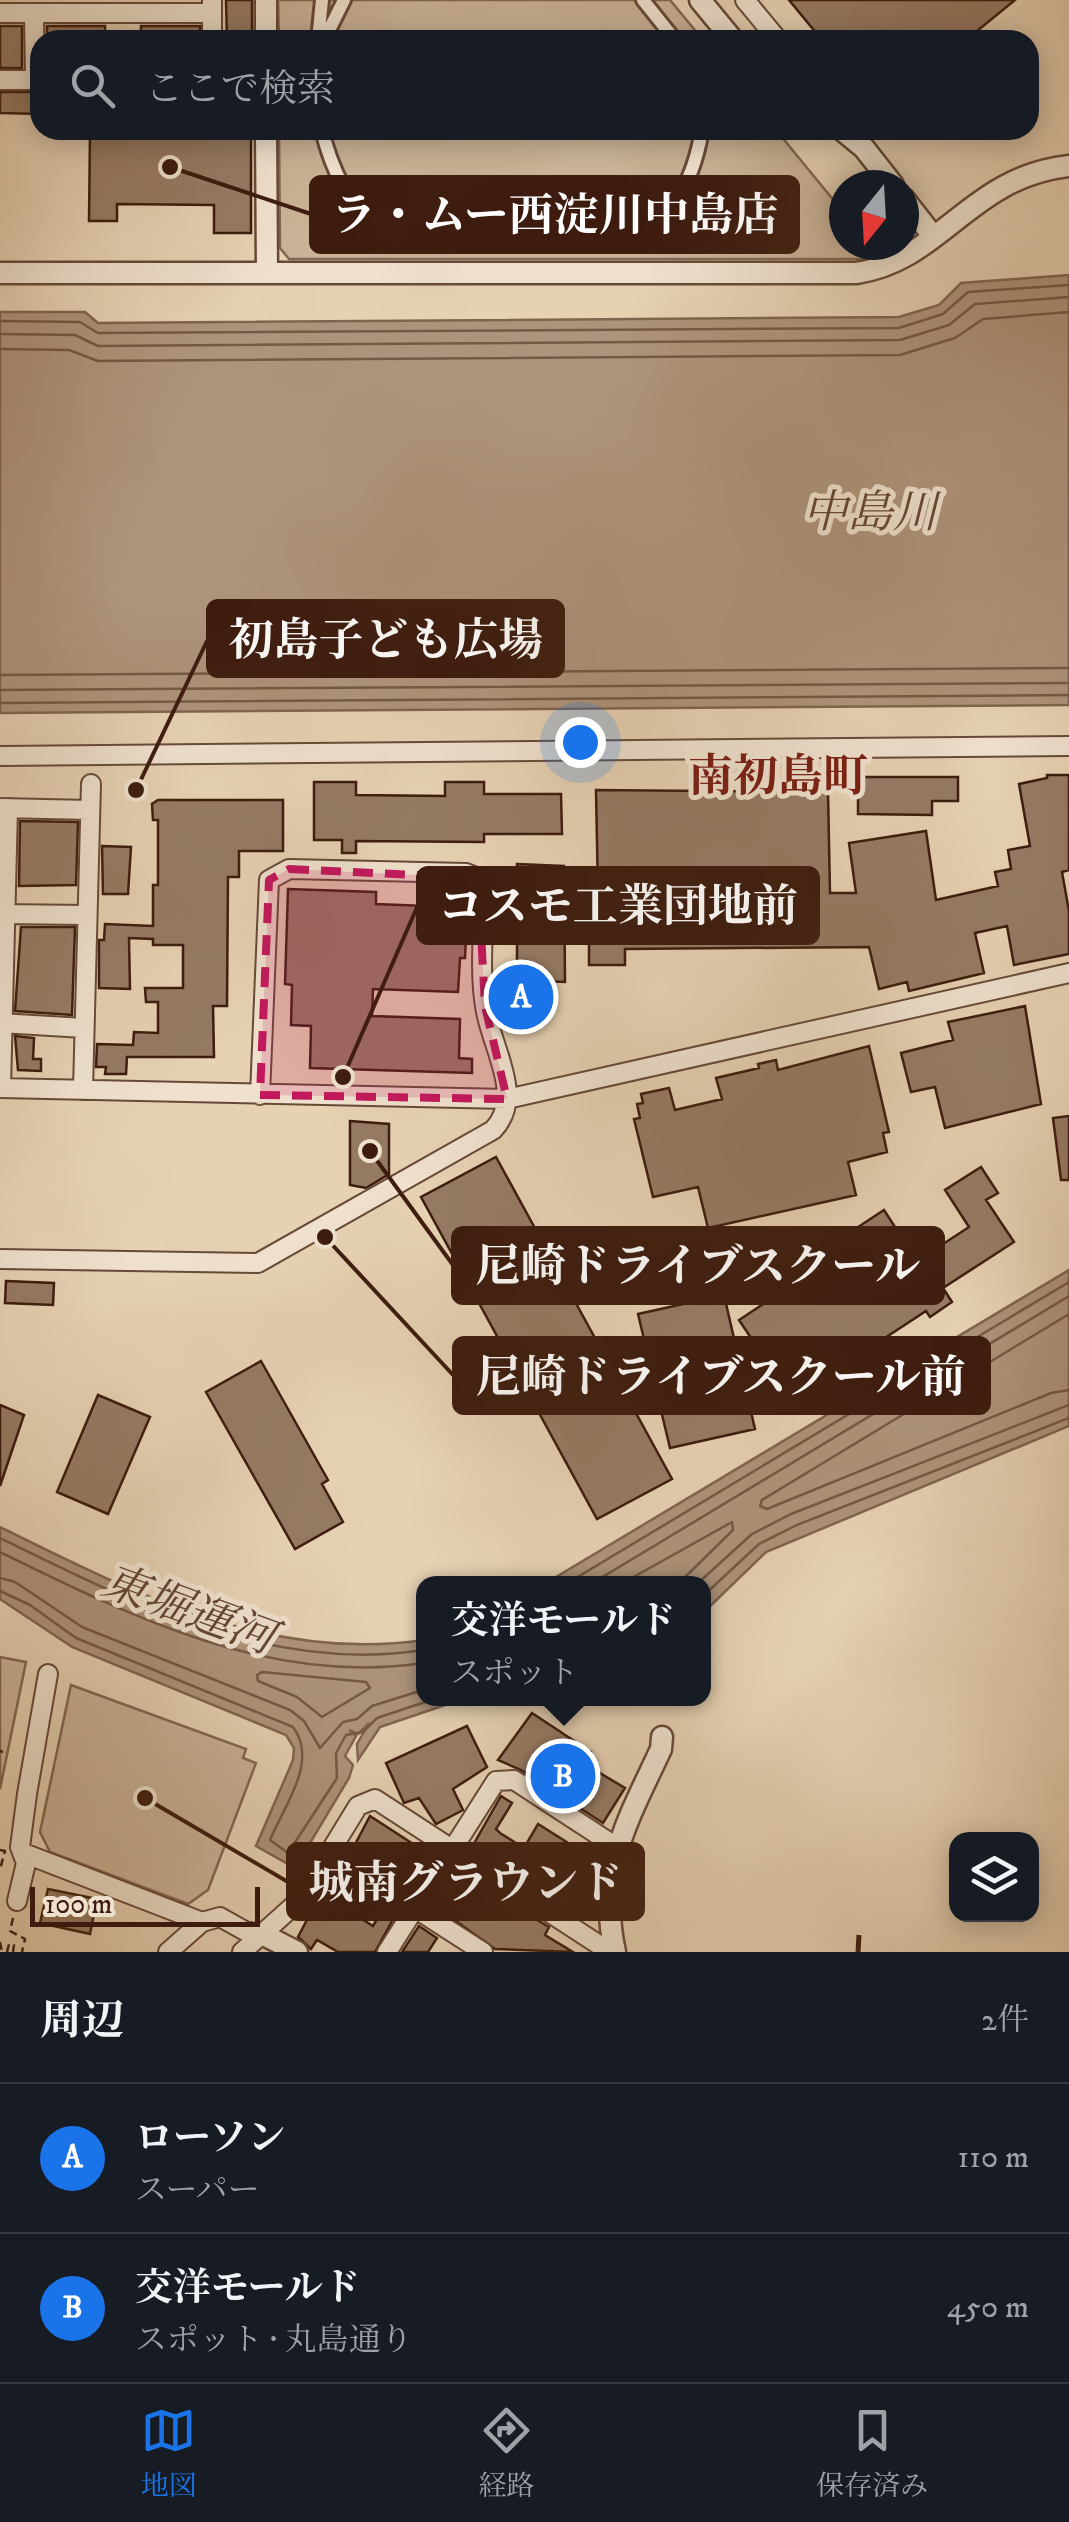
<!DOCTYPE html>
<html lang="ja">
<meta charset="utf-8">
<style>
:root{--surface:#171b24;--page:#242831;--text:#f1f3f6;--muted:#9ea1a6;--line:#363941;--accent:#1a73e8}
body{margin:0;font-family:"IM FELL DW Pica","Noto Serif JP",serif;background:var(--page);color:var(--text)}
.controls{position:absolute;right:30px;bottom:30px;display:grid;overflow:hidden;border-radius:20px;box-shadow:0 5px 25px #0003}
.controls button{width:90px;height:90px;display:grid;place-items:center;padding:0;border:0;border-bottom:2px solid var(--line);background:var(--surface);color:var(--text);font:50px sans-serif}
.compass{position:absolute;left:829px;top:170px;width:90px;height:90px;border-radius:50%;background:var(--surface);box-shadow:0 5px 25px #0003;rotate:198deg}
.scale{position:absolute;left:30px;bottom:25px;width:230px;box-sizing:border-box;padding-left:10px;border:5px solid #3d1c0f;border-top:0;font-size:28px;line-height:35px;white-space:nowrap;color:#3d1c0f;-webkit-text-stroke:8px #efe1ce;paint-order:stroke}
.you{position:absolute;left:580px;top:742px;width:35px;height:35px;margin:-25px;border:8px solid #fff;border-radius:50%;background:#1a73e8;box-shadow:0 0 0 15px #1a73e833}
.badge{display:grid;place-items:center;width:65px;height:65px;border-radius:50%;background:var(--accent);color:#fff;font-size:32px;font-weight:700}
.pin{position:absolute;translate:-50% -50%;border:5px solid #fff;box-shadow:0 2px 10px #0006}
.popup{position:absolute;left:416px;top:1576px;width:295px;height:130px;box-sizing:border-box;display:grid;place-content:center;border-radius:20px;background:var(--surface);filter:drop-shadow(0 2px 8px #0005);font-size:32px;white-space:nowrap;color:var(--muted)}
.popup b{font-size:38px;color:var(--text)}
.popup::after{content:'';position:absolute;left:50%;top:100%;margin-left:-20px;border:20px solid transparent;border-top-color:var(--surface)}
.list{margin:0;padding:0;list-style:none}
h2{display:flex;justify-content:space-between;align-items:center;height:130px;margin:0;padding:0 40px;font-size:42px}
h2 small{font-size:32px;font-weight:400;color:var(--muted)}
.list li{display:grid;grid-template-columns:65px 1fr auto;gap:30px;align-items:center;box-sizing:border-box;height:150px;padding:0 40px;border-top:2px solid var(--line)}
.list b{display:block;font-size:38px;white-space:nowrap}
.list p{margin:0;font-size:32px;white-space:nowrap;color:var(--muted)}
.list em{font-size:32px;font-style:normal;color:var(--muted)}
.icon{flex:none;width:55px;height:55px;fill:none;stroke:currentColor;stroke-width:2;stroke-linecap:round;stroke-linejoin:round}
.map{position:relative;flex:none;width:1069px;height:1952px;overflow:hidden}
.search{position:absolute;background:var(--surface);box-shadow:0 5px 25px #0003;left:30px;right:30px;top:30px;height:110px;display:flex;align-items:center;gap:25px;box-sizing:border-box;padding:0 35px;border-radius:30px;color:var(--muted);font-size:38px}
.sheet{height:430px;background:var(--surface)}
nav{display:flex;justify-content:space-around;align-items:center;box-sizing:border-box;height:140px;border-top:2px solid var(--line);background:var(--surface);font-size:28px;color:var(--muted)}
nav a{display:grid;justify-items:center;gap:5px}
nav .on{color:var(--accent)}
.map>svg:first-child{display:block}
.green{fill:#c9b297;stroke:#836753;stroke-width:2.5}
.water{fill:#ad937b;stroke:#806350;stroke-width:2.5}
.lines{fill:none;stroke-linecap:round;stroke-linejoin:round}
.shore{stroke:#755845;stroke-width:2.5}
.building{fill:#957a64;stroke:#3d1c0f;stroke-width:2.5}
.pedestrian-casing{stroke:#674938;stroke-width:18}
.minor-casing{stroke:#674938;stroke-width:22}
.tertiary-casing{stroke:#674938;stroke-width:25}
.path{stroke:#3d1c0f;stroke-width:2.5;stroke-dasharray:8 5;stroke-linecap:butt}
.pedestrian{stroke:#efe1ce;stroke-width:12}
.minor{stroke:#efe1ce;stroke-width:18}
.tertiary{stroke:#efe1ce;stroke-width:20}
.rail{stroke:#3d1c0f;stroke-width:5;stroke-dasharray:18 18;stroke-linecap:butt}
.marked{fill:#c2185b;fill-opacity:0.2;stroke:#c2185b;stroke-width:8;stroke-dasharray:20 12;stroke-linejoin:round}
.labels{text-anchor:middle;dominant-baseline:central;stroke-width:10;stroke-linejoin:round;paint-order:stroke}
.water-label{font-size:45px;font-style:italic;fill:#644635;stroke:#efe1ce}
.neighbourhood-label{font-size:45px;font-weight:bold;fill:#7a1f14;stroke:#efe1ce}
.leader{fill:none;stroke:#3d1c0f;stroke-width:4}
.callout-dot{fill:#3d1c0f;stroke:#efe1ce;stroke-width:4}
.callout{fill:#3d1c0f;stroke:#3d1c0f;stroke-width:4}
.callout-label{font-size:45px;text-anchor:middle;font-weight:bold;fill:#fff}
</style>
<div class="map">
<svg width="1069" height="1952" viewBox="0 0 1069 1952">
<rect width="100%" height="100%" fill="#e6d1b3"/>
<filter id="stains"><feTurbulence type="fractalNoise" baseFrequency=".002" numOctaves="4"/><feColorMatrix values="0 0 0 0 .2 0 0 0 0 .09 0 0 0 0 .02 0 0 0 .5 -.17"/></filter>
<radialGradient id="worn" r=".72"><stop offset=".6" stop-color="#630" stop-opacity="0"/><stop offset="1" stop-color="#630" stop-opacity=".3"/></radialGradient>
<path class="green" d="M278,0H670L703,40H279Z
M279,130H776L844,213V245L872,247L868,259H289L280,248Z
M0,1657L26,1662L0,1789Z
M71,1685L246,1749L243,1758L256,1763L208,1890L188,1904L50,1852L40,1832Z"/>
<path class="water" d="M1069,275V705L0,713V312H85L98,323L899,317L939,305L961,283Z
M1069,1270V1426L766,1552L703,1613V1584L546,1583Z
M0,1527C133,1593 271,1663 423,1640V1698L463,1699L380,1727L358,1760L357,1744L369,1723L358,1734L349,1730L356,1736L345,1756L353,1765L349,1778L295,1868L256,1846L293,1760L294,1748L286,1735L72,1647L0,1599Z"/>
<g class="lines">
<path class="shore" d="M0,321L80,322L98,333L899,328L943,314L968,292L1069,285
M0,334L75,335L98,346L900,340L949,325L975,304L1069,297
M0,349L69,350L98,361L900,355L955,338L983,319L1069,312
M0,675L1069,668
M0,690L1069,683
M0,703L1069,695
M1069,1314L762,1500L760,1506L767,1509L1051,1393L1069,1390
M0,1538C132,1603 272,1674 423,1650
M0,1552C132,1617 272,1686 423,1663
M0,1578L15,1582L82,1627L290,1710L304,1721L320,1748L343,1722L357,1719L372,1706L423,1690
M566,1584L1069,1282
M591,1584L1069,1296
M621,1584L732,1522L733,1530L678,1584
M697,1584L752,1534L791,1514L1069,1405
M0,1591L30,1605L76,1638L293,1727C319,1761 284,1806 270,1840L288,1853L337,1778L336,1753L346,1735L363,1732L377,1718L437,1698
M703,1596L759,1544L797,1525L1069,1418
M262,1672L366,1682L370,1688L322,1717L297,1697L258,1681L257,1675Z"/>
</g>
<path class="building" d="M226,0H252V40H227Z
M789,0H1015L966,40H822Z
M0,26H22V68H0Z
M47,26H105V40H47Z
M141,26H200V40H141Z
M0,92H34L40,97V114L0,113Z
M90,130H251V233H214V205L117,204V221H89Z
M1047,775H1069V870L1062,872L1069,911V954L1014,965L1007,926L975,933L984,973L909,991L907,982L879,989L869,947L625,949V965H589V896L598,895L596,790L828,792L830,893H856L849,843L926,831L936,900L998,886L995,872L1011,869L1008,850L1030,846L1019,784L1047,778Z
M858,777H958V801H932V815L858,814Z
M314,782H356V795L445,796V782H484V794H561L562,834H484V842L356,841V853H342V840H314Z
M158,800H283V851H239V877H228L227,1006H213L214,1057H127L126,1074H105L106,1067H96L97,1044L133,1045L134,1032L158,1033V1002H146L145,988H183V945H153V939L129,938L130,989L99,988V940H104L105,924L153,926V885H158V820H153L152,804Z
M20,821L78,822L76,885L19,886Z
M102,846L131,847L128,894H103Z
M517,864L564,866L565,982L542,981V1010H500V984L517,985V916H504L506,885H517Z
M288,889L376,892V904L426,906V895L468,896L465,958H460L458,992L373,989L372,1016L460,1019L459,1058L472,1059V1073L310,1068L311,1026L291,1025L292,985L285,984Z
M21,927H75L72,1015L15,1011Z
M1025,1006L1041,1104L945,1128L935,1087L911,1092L901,1053L953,1040L948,1022Z
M15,1036L34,1038L33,1059H41V1071L18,1070Z
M869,1046L889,1132L883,1133L887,1152L848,1162L856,1195L708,1228L698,1187L653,1197L634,1119L640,1118L637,1104L643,1103L641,1094L669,1088L675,1110L722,1099L716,1078L759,1068L758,1064L776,1060L778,1070Z
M1069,1116V1180H1061L1053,1118Z
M350,1121L389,1124V1174L366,1188L350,1185Z
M496,1157L672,1479L597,1519L421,1197Z
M981,1167L998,1193L986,1200L1014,1242L943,1288L952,1302L930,1317L926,1311L792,1399L739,1320L859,1241L852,1231L884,1210L917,1261L969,1227L945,1190Z
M6,1281L54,1283L53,1305L5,1303Z
M724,1295L755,1429L670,1448L638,1314Z
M261,1361L328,1480L322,1484L343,1522L295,1549L206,1392Z
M98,1395L150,1417L108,1514L57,1492Z
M0,1405L24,1415L0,1486Z
M532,1713L591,1752L583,1763L625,1788L603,1823L521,1770L498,1760Z
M467,1726L487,1767L453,1789L463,1810L436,1824L419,1798L404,1803L386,1763Z
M501,1796L512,1803L496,1829L500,1833L524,1848L538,1824L584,1853L570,1877L594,1892L578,1917L472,1847Z
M370,1816L430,1855L419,1873L391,1855L381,1871L351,1852Z
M454,1871L549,1927L545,1935L573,1952L495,1949L432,1904Z
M332,1885L353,1898L346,1909L373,1926L384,1907L396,1914L375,1952H338L317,1940L311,1949L298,1937L320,1895L324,1897Z
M48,1889L97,1899L90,1934L40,1923Z
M419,1926L437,1938L428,1952H402Z"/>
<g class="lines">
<g class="pedestrian-casing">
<path id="pedestrian" d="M643,0L675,40
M318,40L322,0
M324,40L344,0
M322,130C331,168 350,209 381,233C428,233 475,234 521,234C617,236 682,246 702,130"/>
</g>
<g class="minor-casing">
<path id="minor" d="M212,0V40
M745,0L778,40
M0,13H212
M34,13L35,80
M0,80H40
M0,756L1069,746
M0,808L90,810
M0,914L87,915
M0,1023L84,1028
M0,1088L507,1099L1069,973
M1,1088L8,808
M83,1090L91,784
M0,1259L258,1263L493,1130C526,1096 490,1046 485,1006C479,969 484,927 484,890L478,878L466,873L289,869L269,880L260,1095
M329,1853L483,1952
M26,1854L202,1922
M17,1901L26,1863L20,1847L27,1794L48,1674
M168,1952L202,1922L220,1917L245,1931L264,1935
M242,1952L301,1899L358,1806L375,1799L610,1952
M387,1952L496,1781L514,1780L615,1846"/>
</g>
<g class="tertiary-casing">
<path id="tertiary" d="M266,0V40
M700,0L733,40
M266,130L267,273
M842,130L864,148L893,185
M904,199L933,236
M0,273H856C941,261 969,177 1069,166
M264,1935L297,1952
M615,1952C597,1870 628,1820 661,1749L662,1737"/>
</g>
<path class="path" d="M0,1751L3,1752
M0,1850L5,1851L0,1869
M13,1918L10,1931L25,1939L22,1952
M0,1942L2,1952
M7,1952L9,1944L14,1945L13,1952"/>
<use href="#pedestrian" class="pedestrian"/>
<use href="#minor" class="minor"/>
<use href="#tertiary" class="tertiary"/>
<path class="rail" d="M858,1952L859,1935"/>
</g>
<path class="marked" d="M289,869L478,878L485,1006L507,1099L260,1095L269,880Z"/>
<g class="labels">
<g class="water-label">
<text x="870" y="514">中島川</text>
<text transform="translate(188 1611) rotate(20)">東堀運河</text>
</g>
<g class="neighbourhood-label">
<text x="778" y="778">南初島町</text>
</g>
</g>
<path class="leader" d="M170 167L311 214M136 790L208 639M343 1077L418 905M370 1151L453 1265M325 1237L454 1376M145 1798L288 1882"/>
<g class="callout-dot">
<circle cx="170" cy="167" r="10"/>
<circle cx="136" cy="790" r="10"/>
<circle cx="343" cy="1077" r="10"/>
<circle cx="370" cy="1151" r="10"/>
<circle cx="325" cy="1237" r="10"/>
<circle cx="145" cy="1798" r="10"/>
</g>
<g class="callout">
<rect x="311" y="177" width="487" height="75" rx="10"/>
<rect x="208" y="601" width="355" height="75" rx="10"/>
<rect x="418" y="868" width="400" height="75" rx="10"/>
<rect x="453" y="1228" width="490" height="75" rx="10"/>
<rect x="454" y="1338" width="535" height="75" rx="10"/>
<rect x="288" y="1844" width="355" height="75" rx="10"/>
</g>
<g class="callout-label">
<text x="555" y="230">ラ・ムー西淀川中島店</text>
<text x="386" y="655">初島子ども広場</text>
<text x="618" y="921">コスモ工業団地前</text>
<text x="698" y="1281">尼崎ドライブスクール</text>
<text x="721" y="1392">尼崎ドライブスクール前</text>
<text x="466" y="1898">城南グラウンド</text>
</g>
<rect width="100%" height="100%" filter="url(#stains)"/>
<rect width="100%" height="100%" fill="url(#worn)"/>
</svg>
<div class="controls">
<button><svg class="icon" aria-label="layers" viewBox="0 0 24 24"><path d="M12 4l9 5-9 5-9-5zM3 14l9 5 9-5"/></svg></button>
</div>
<svg class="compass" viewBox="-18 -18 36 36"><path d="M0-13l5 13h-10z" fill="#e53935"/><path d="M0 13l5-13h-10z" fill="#9ea1a6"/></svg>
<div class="scale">100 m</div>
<div class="you"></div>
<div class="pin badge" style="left:521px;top:997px">A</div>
<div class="pin badge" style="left:563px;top:1776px">B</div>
<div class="popup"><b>交洋モールド</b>スポット</div>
<div class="search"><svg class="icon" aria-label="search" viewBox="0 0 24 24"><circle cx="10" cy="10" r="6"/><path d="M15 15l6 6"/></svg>ここで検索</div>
</div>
<section class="sheet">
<h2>周辺<small>2件</small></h2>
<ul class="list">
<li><span class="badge">A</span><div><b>ローソン</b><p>スーパー</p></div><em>110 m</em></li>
<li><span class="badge">B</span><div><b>交洋モールド</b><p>スポット · 丸島通り</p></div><em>450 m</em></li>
</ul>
</section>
<nav>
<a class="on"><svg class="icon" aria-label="map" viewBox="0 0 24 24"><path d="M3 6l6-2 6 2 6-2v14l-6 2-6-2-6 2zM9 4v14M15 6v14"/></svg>地図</a>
<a><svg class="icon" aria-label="directions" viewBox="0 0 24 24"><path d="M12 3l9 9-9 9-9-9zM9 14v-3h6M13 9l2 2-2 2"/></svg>経路</a>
<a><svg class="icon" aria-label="saved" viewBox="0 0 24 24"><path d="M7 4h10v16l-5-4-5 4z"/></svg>保存済み</a>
</nav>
